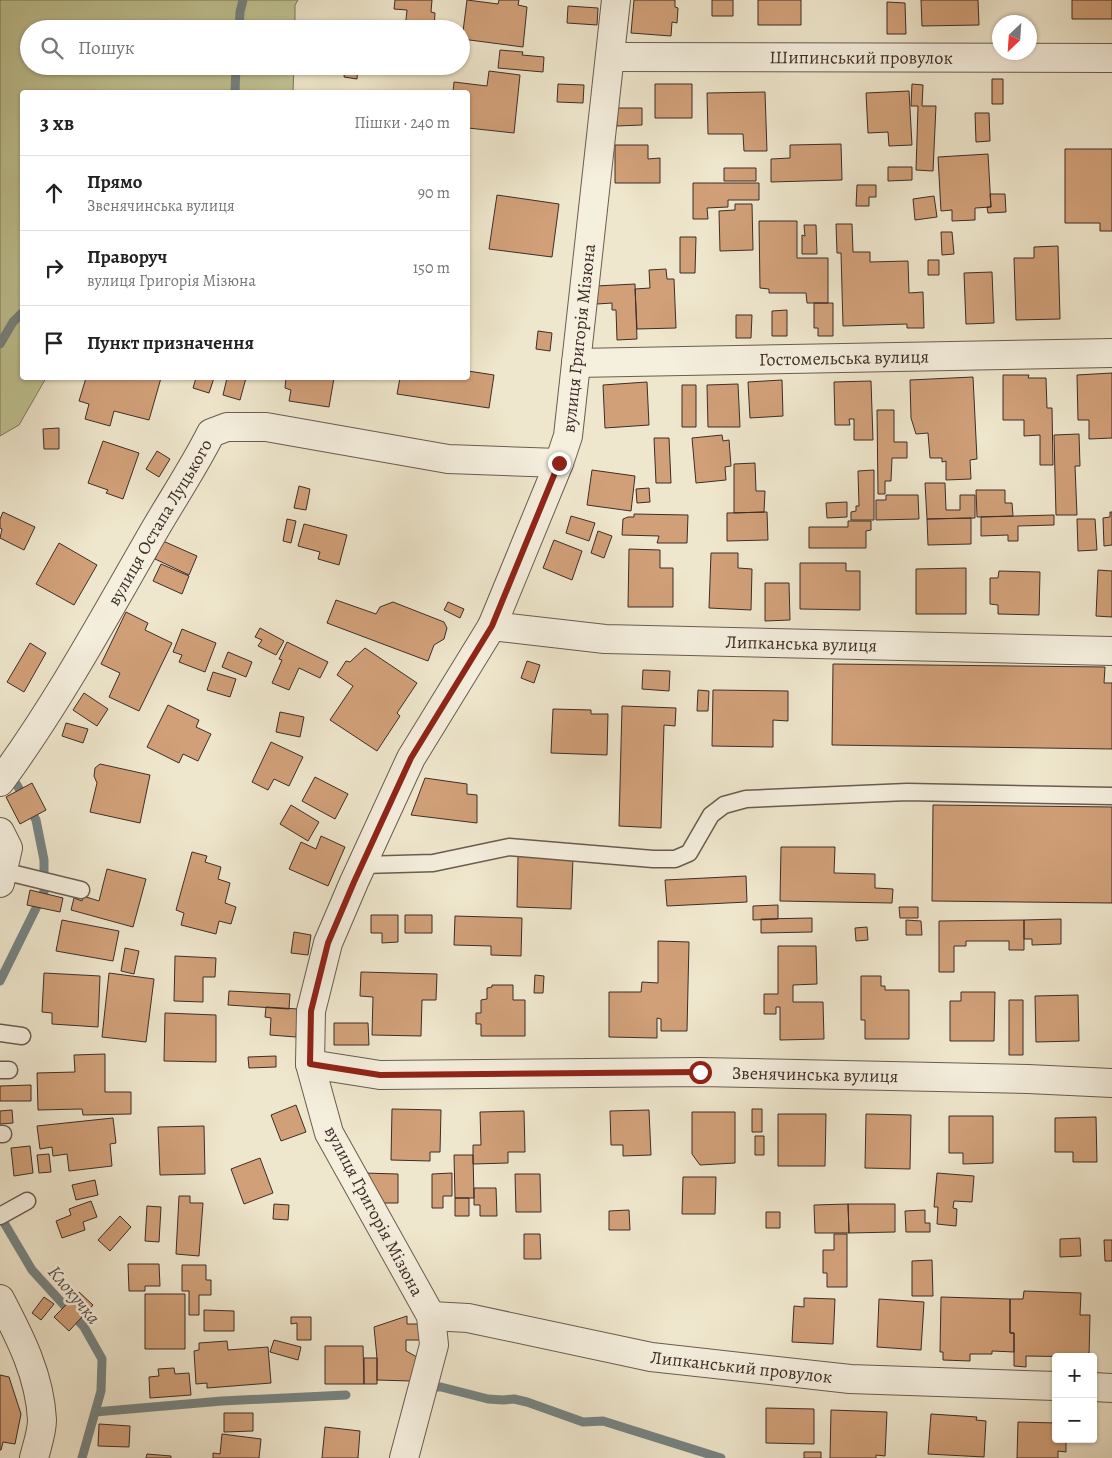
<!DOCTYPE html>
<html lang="uk">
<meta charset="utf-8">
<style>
:root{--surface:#fff;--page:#f6f6f6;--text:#222;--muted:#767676;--line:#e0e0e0}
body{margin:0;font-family:Alegreya,serif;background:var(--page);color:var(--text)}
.controls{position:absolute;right:15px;bottom:15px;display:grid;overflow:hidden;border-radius:5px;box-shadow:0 1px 4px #0004}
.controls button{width:45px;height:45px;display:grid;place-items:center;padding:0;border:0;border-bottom:1px solid var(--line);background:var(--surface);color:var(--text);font:25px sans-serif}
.compass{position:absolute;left:992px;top:15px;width:45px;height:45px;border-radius:50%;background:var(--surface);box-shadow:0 1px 4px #0004;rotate:205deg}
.stop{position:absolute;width:15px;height:15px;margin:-11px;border:4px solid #8f2418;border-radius:50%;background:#fff}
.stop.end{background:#8f2418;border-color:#fff;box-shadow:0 1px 5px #0008}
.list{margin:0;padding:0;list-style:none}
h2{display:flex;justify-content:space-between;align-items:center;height:65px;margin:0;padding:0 20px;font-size:21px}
h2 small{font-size:16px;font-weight:400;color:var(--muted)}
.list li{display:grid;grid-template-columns:32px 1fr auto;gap:15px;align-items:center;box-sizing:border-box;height:75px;padding:0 20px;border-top:1px solid var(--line)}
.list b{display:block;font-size:19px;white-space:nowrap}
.list p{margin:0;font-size:16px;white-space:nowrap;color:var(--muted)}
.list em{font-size:16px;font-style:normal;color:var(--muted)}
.icon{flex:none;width:28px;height:28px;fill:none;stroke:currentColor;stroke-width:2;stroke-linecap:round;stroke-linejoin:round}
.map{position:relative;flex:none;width:1112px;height:1458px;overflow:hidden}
.search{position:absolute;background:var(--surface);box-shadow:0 1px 4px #0004;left:20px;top:20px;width:450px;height:55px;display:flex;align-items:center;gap:12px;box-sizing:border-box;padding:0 18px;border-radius:28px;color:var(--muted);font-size:19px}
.panel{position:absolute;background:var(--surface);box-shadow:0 1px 4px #0004;left:20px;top:90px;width:450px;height:290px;border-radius:5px}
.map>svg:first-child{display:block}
.green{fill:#c0c393;stroke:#7f785d}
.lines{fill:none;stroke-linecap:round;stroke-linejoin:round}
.stream{stroke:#768483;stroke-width:9}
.building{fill:#d1a079;stroke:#3e2d27}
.lane-casing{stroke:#6a5c50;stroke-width:19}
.street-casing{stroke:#6a5c50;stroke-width:30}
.lane{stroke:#f5efde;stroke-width:16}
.street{stroke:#f5efde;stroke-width:28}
.route{stroke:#8f2418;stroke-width:6}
.labels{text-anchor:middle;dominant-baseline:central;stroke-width:5;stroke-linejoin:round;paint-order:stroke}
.street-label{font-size:18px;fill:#3e2d27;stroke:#f5efde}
.water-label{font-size:19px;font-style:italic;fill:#56514d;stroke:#f5efde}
</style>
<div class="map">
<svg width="1112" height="1458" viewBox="0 0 1112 1458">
<rect width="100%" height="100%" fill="#efe7cd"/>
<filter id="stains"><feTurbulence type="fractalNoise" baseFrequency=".004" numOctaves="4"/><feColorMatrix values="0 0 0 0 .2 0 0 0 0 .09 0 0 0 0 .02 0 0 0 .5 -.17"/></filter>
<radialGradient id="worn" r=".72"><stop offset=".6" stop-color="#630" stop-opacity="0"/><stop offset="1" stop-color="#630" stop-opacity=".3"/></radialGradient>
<path class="green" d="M0,0H298L295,5V29H29V66H294L293,92H22V378H46L19,425L0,436Z"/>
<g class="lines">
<path class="stream" d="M239,29L240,12L243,0
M235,92L236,66
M0,344L13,322L22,313
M0,981L44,892V860L36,820L17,785L8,774
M0,1216L32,1270L84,1327L102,1359L101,1391L82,1458
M433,1387H441L488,1399L503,1400L514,1399L527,1402L583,1422L603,1421L721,1458
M95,1412L222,1401L346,1395"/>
</g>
<path class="building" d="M395,0H432L431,12L435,13L434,29H405L407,10L394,9Z
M467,0L498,4L499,0H519L518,5L527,7L523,47L462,39Z
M634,0H675V7L678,8L677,23L672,22L671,36L631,33Z
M712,0H733V16H712Z
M758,0H801V25H758Z
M921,0H978L979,25L922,26Z
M1072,0H1112V19H1072Z
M887,2L905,3L906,34H887Z
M568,6L598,8L597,25L567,23Z
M500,50L523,52L522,55L544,57L543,72L498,68Z
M335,66H358L357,79L344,77L345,69L335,68Z
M489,71L520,75L514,133L468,128V92H453L454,82L487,86Z
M992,79H1003V104H992Z
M558,84L584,85L583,103L557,102Z
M655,84H692V118H655Z
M912,84L923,85L922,106H936L933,171L916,170L918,106H911Z
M909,91L912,145L889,146L888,132L868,133L866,93Z
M765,92L767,151H744L743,134H708L707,93Z
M616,108H642V125L617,126Z
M975,113H989L990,141L976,142Z
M841,144L842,180L771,182V159L790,158V145Z
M615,145H648V159L660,158V183H615Z
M1065,149H1112V231H1100V223H1065Z
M988,154L991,207L975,208V220L952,221V210L941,211L938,157Z
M888,167H912V180L888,181Z
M724,168H756V181H724Z
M693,183H759V200H728V207L707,208L708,219H693Z
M857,185H876V197H869V206H856Z
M990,194H1005L1006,212L988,213L987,207H991Z
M497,195L559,204L552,257L489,249Z
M934,196L937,217L915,220L913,199Z
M735,204H752L753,250L720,251L719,211L735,210Z
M759,221H797V258H828V303H807L806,293H769V289L760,288Z
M836,224H852L853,252H870V262L908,261L909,293L923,292L924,328H907V324L843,326L841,253H837Z
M804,225H816L817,254H802V235L805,236Z
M941,232H952L954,254L942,255Z
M680,237H696L695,273H680Z
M1058,246L1060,319L1016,320L1014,258H1034V247Z
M928,260H939V275H928Z
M666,269L667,279H674L676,328L637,329L635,289L650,288L649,270Z
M992,272L994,323L966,324L964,273Z
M635,284L637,339L617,340L616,310H612V303L597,304L596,286Z
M814,303H833V336H818V328H814Z
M787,310V336H772V311Z
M736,315H752L751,338H736Z
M538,331L552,333L550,351L536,349Z
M468,371L494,375L489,408L397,394L400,378H468Z
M1112,373V438L1089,439V420H1078L1077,375Z
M1003,375H1029L1028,378H1046L1047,408H1052L1053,465H1040V435L1024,436V420H1003Z
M973,377L977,459L970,460L971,479L946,480V461L942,462V458H930L928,433L916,434L911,418L910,380Z
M86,378H161L149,420L114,411L110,426L85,419L89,404L79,401Z
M196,378H214L209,393L193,388Z
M227,378H246L240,400L223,395Z
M286,378H334L329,407L289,401L291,390L285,388Z
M782,380L783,416L750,418L748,382Z
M871,381L873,440H854V419H849L850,425H835L834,382Z
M647,382L649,425L605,428L603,385Z
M738,384L740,427H708L707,385Z
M682,385H696V427H682Z
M877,410H894V442H907V458H892L891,481H885V494H878Z
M59,428V449H44L43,429Z
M1079,434L1080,466H1075L1077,515H1056L1054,435Z
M722,435L723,441L729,440L731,466L725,467L726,480L696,483L692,438Z
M654,438H669L671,483H656Z
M103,441L139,453L123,499L106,493L108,490L88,483Z
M157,451L170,459L159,477L146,469Z
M755,463L756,491H765L764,512L734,513V464Z
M592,470L635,476L631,511L587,505Z
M874,470V520H851V512L856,511V506H859L858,471Z
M925,483H945L946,510H960V495H975V518L927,519Z
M299,486L310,489L306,510L294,508Z
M649,488L650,502L637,503L636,489Z
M976,490H1005V503H1012L1013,516L977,517Z
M886,495H918L919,519L876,520V500H886Z
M847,502V517L827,518L826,503Z
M3,512L35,527L24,550L0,538L2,529L0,528V519Z
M767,512L768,540L727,541V513Z
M1110,512H1112V545L1104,546L1103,518L1110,517Z
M634,514L688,515L687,543H657L659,536L622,535L623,519L628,517H634Z
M1054,515V525L1018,526V541H1008V535L981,536V517Z
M571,516L595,523L589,541L566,533Z
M971,518V544L928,545L927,519Z
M287,519L296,521L291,543L283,541Z
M1077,519H1095L1097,550L1078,551Z
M848,521H871V530L866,531V548H809V527H848Z
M304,524L347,535L339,565L318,559L320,552L298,546Z
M598,531L612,536L604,558L591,553Z
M554,540L582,551L572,580L543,568Z
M163,541L197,556L189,575L155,559Z
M59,543L97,565L74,605L36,584Z
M629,549L660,550V568H673V607H628Z
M711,553H738V568L752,569L751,610L709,608Z
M800,563H846V571H860V610L800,609Z
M161,564L189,576L182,594L153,581Z
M966,568V614H916V569Z
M1098,570L1112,571V617L1096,616Z
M999,571L1040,572L1039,615L998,614V605L990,604V578H998Z
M765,583H789L790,620L765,621Z
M336,600L376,614L380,607L393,602L444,622L447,628L444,639L434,645L428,661L327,623Z
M448,602L464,609L460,618L444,610Z
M126,612L148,623L145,630L172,643L139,711L109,697L120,673L101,664Z
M260,628L284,641L276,655L258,646L262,640L255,637Z
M182,629L216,643L205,672L179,662L182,655L173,652Z
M287,642L328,662L320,678L299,668L289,690L272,683L282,660L279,659Z
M30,643L46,653L24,692L7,682Z
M365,648L417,683L397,713L400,716L377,751L330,720L353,686L337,675L346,661L350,662Z
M228,652L252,662L246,677L222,667Z
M527,661L540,665L534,683L521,678Z
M833,664L1105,667L1104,683H1112V749L832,745Z
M643,670L670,671L669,691L642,689Z
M213,672L236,679L230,697L207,690Z
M698,690L709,691L708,711H697Z
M713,690L788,691V721L773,720V747L712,746Z
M84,693L108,709L97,726L73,710Z
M168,705L199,720L196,727L211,734L198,761L183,754L179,763L147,747Z
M622,706L676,708L675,726L664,725L661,828L619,826Z
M553,709L591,710V714H608L607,755L551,753Z
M280,712L304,717L300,737L276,732Z
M66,723L88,729L83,743L62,736Z
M271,742L303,757L289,786L274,779L268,790L252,782Z
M100,764L150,775L140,823L90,812L97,783L94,776L95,768Z
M315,777L348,794L335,819L302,801Z
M425,778L467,784V794L477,795V823L411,815Z
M32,783L46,810L20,824L6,797Z
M291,805L319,822L308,841L280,824Z
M933,805L1112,807V903L932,901Z
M321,836L345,847L328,886L289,869L301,842L316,849Z
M781,847H835L834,873L875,874V888L893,889L892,903L780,901Z
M192,852L207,856L205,862L221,867L218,879L230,883L225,903L236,907L231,924L219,921L216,934L181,925L184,913L176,910Z
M518,856L573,858L571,909L517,907Z
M107,869L146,879L133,927L71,910L74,898L82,901L83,896L99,901Z
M746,876L747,902L667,906L665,880Z
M30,890L63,898L60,912L27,905Z
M778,905V919L753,920V906Z
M899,907H918V918H900Z
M371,915H398V942L382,943V933H371Z
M405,915H432V933H405Z
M455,916L522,918L521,956L491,955V946L454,945Z
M812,918V932L761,933V919Z
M1061,919V944L1032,945V939H1024V920Z
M62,920L119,931L113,961L56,951Z
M906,920L921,921L922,935H906Z
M1024,920V950H1009V941H966V946H954V972H939V921Z
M867,927L868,940L856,941L855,928Z
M294,932L311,935L308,955L291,953Z
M658,941L689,942L687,1031H661V1019L657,1018V1038L609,1037V992H641L642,982L658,983Z
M778,946H816L817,984L793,985V1002H823L824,1039L780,1040V1007H776V1014H764V994H778Z
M125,948L139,951L134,974L121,971Z
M175,956L216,958L215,977H203V1002L174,1001Z
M361,972L437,974L436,1000H422L421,1036L372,1035L373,997L360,996Z
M44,973L100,976L98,1027L52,1024V1013L42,1012Z
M109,973L154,979L146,1042L102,1037Z
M535,975L544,976L543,993H534Z
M861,976H881V986H885V990H909V1039H865V1020H861Z
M492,985H513V1000H525V1036H481V1024H476V1013H481V1000L487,999V988L492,987Z
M229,991L290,994L289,1009L228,1005Z
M961,992H995L994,1041H950V1001H961Z
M1078,995L1079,1041L1036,1042L1035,996Z
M1009,1000H1023V1055H1009Z
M266,1007L298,1009L296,1037L270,1035L271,1018L265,1017Z
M165,1013L216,1015V1062L164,1061Z
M334,1023H368L369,1045H334Z
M105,1054V1092H131V1114L83,1115L82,1109L38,1110L37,1073L75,1072L74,1055Z
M276,1056V1067L249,1068L248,1057Z
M31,1085V1101H0V1086Z
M296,1105L306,1132L281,1141L271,1115Z
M392,1109L441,1110L440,1152H430V1161L391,1160Z
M752,1109H762V1132H752Z
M12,1110L13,1123L0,1124V1111Z
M649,1110L651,1155L623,1156V1145H611L610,1111Z
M524,1111L525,1152H508V1163L473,1164V1145H481L480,1112Z
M692,1112H735V1163L700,1165L692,1154Z
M778,1114H826L825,1166H778Z
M866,1114L911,1115L910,1169L865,1168Z
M949,1116H993V1163L963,1164V1153H949Z
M1096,1117L1097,1162H1073V1152H1055V1118Z
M113,1118L116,1143L110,1144L112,1166L69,1171L67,1154L53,1156L52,1147L40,1149L37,1126Z
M204,1126L205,1174L160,1175L158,1127Z
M755,1136H764V1155H755Z
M30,1146L33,1173L14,1176L11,1148Z
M49,1154L51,1172L39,1173L37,1155Z
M454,1155H473L474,1198H455Z
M260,1158L273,1193L244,1204L231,1169Z
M363,1173L398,1174V1203H380Z
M452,1173V1196H443V1208H432V1174Z
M937,1173L974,1176L972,1202L954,1201L953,1208L957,1209L956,1226L937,1224L938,1207H934Z
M515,1174H540L541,1212H516Z
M683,1177H716L715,1214H682Z
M95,1180L98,1195L76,1200L72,1185Z
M474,1188H496L497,1216H480V1205H474Z
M179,1196H190V1203H203L199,1256L176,1254Z
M455,1198H469V1216H455Z
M91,1201L97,1217L83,1222L85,1230L62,1238L56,1221L71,1215L69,1209Z
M274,1204L289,1205L288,1220L273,1219Z
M848,1204H895V1232L849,1233Z
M848,1204L849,1233H815L814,1205Z
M147,1206L161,1207L159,1242L145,1241Z
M629,1210L630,1230H609V1211Z
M925,1210V1223H930V1232H906L905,1211Z
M766,1212H780V1228H766Z
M120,1216L131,1227L110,1251L98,1240Z
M524,1234H540L541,1259H524Z
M834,1234H847V1287H827V1273H823V1250H834Z
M1080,1238L1081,1256L1060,1257V1239Z
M1104,1240H1112V1261H1105Z
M932,1260L933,1296H912V1261Z
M128,1264H159L160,1286H145V1291H129Z
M182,1265H206V1280H211V1295H199V1315H189V1291H182Z
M1024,1291L1081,1293L1080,1315H1090L1089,1357L1026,1356V1367L1014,1366V1333H1010V1299H1023Z
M79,1292L93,1305L69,1331L54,1317Z
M145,1294H185V1349H145Z
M44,1297L54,1304L41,1320L32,1313Z
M941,1297L1010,1299V1333H1014V1352L992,1351V1354H970V1361L943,1360V1352H940Z
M804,1298L835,1299L833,1344L792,1342L794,1306L804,1307Z
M879,1299L924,1302L921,1350L877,1347Z
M204,1310L234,1311V1331H204Z
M407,1316V1324H420V1340H406V1351L417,1357L411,1381L377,1380V1358L374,1327Z
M291,1317H311V1340H297V1323L291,1324Z
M274,1340L301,1347L298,1360L270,1352Z
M227,1341L228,1350L268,1347L271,1383L207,1388V1383L196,1384L194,1351L199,1350V1343Z
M325,1346H363L364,1384H325Z
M364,1358H377V1384H364Z
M174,1368L175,1374L189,1373L191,1395L150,1398L149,1377L159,1376L158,1369Z
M0,1375L9,1377L21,1414L15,1444L3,1442L1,1450H0Z
M766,1408L814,1409V1444L766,1443Z
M831,1410L887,1412L885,1456L876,1455V1458H830Z
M224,1413H253V1431L224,1432Z
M931,1414L977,1417L976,1420L986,1421L984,1457L928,1454Z
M1018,1422L1056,1423V1439H1066V1452L1058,1451V1458H1017Z
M99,1424L130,1426L129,1447L98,1446Z
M325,1427L360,1431L358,1458H322Z
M222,1434L261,1439L259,1458H213V1453L220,1454Z
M804,1452H821V1458H804Z
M147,1454L171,1456V1458H146Z"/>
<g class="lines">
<g class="lane-casing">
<path id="lane" d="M363,865L433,863L509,847L653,859H675L689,853L711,815L724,805L746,799L907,792L1112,796
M3,871L81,890
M0,1033L22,1036
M0,1070H9
M0,1134H3
M0,1216L27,1201"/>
</g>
<g class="street-casing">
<g id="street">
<path id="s1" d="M610,57L1112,58"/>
<path id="s2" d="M576,363L1112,353"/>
<path id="s3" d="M492,626L605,639L1112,651"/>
<path id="s4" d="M0,782C55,707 100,625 146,545C167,507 192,471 211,433L227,427H266L448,459L559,463"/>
<path d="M0,832L8,848L0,883"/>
<path id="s5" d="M310,1064L380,1075L700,1072L1028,1079L1112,1083"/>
<path d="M0,1299C20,1337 40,1376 42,1420C42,1432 37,1446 34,1458"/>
<path id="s6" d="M431,1316L468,1318L651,1357L850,1379L1056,1386"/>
<path d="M1093,1387L1112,1388"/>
<path id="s7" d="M404,1458L434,1345L431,1316L329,1133L310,1064L311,1011L328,943L354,882L411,758L492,626L559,463L568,436L616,0"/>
</g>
</g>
<use href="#lane" class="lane"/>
<use href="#street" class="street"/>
</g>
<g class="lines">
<path class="route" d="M559,463L492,626L411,758L354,882L328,943L311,1011L310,1064L380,1075L700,1072"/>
</g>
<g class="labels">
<g class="street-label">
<text stroke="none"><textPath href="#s1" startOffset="251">Шипинський провулок</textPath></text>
<text stroke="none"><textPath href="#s7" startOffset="1211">вулиця Григорія Мізюна</textPath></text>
<text stroke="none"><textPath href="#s2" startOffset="268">Гостомельська вулиця</textPath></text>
<text stroke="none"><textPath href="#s4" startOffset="305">вулиця Остапа Луцького</textPath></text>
<text stroke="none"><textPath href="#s3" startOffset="310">Липканська вулиця</textPath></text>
<text stroke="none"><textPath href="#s5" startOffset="506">Звенячинська вулиця</textPath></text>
<text transform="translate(374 1211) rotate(62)">вулиця Григорія Мізюна</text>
<text stroke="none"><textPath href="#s6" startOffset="315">Липканський провулок</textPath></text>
</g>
<g class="water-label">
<text transform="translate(74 1295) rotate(50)">Клокучка</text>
</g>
</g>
<rect width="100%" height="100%" filter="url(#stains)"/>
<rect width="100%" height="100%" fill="url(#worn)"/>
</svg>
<div class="controls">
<button>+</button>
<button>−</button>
</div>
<svg class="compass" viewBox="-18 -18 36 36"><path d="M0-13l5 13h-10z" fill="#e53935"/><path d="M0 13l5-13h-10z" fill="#767676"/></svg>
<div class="stop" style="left:700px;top:1072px"></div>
<div class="stop end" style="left:559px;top:463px"></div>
<div class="search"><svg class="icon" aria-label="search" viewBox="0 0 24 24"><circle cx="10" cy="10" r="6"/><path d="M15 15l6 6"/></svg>Пошук</div>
<section class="panel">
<h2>3 хв<small>Пішки · 240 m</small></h2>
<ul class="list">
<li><svg class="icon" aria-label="ahead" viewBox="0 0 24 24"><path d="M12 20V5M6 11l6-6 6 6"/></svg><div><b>Прямо</b><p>Звенячинська вулиця</p></div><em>90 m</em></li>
<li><svg class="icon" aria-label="right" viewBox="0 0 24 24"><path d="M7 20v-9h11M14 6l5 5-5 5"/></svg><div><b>Праворуч</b><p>вулиця Григорія Мізюна</p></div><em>150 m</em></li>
<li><svg class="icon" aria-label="arrive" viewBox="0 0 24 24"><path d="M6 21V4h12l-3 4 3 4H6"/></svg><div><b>Пункт призначення</b></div></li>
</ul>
</section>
</div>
